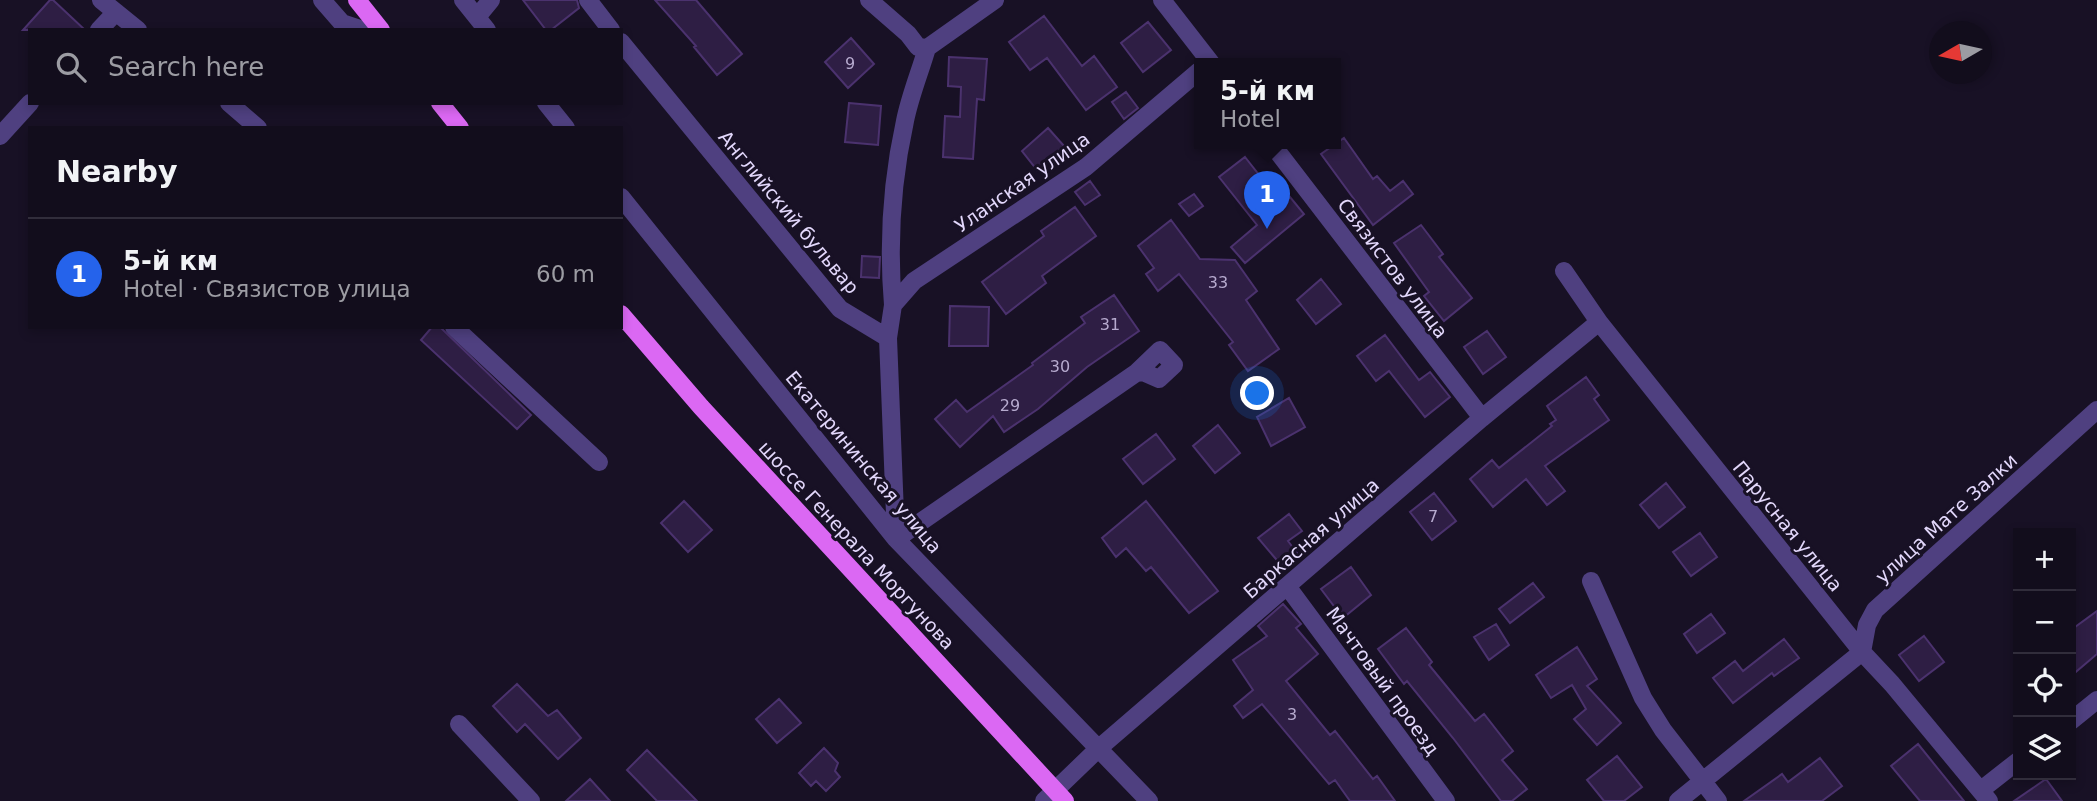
<!DOCTYPE html>
<meta charset="utf-8">
<style>
:root{--surface:#120d1c;--page:#1f1b29;--text:#f1f3f6;--muted:#9c9ca3;--line:#312d3b;--accent:#2563eb}
body{margin:0;font-family:"DejaVu Sans",sans-serif;background:var(--page);color:var(--text)}
.controls{position:absolute;right:21px;bottom:21px;display:grid;overflow:hidden;border-radius:0px;box-shadow:0 4px 10px #0003}
.controls button{width:63px;height:63px;display:grid;place-items:center;padding:0;border:0;border-bottom:2px solid var(--line);background:var(--surface);color:var(--text);font:35px sans-serif}
.compass{position:absolute;left:1929px;top:21px;width:63px;height:63px;border-radius:50%;background:var(--surface);box-shadow:0 4px 10px #0003;rotate:261deg}
.you{position:absolute;left:1258px;top:394px;width:24px;height:24px;margin:-18px;border:5px solid #fff;border-radius:50%;background:#1a73e8;box-shadow:0 0 0 10px #1a73e833}
.badge{display:grid;place-items:center;width:46px;height:46px;border-radius:50%;background:var(--accent);color:#fff;font-size:23px;font-weight:700}
.pin{position:absolute;translate:-50% -58px;filter:drop-shadow(0 2px 4px #0008)}
.pin::after{content:'';position:absolute;top:37px;width:24px;height:21px;background:inherit;clip-path:polygon(0 0,100% 0,50% 100%)}
.popup{position:absolute;left:1194px;top:58px;width:147px;height:91px;box-sizing:border-box;display:grid;place-content:center;border-radius:0px;background:var(--surface);filter:drop-shadow(0 2px 5px #0005);font-size:23px;white-space:nowrap;color:var(--muted)}
.popup b{font-size:26px;color:var(--text)}
.popup::after{content:'';position:absolute;left:50%;top:100%;margin-left:-14px;border:14px solid transparent;border-top-color:var(--surface)}
.list{margin:0;padding:0;list-style:none}
h2{display:flex;justify-content:space-between;align-items:center;height:91px;margin:0;padding:0 28px;font-size:30px}
h2 small{font-size:23px;font-weight:400;color:var(--muted)}
.list li{display:grid;grid-template-columns:46px 1fr auto;gap:21px;align-items:center;box-sizing:border-box;height:112px;padding:0 28px;border-top:2px solid var(--line)}
.list b{display:block;font-size:26px;white-space:nowrap}
.list p{margin:0;font-size:23px;white-space:nowrap;color:var(--muted)}
.list em{font-size:23px;font-style:normal;color:var(--muted)}
.icon{flex:none;width:38px;height:38px;fill:none;stroke:currentColor;stroke-width:2;stroke-linecap:round;stroke-linejoin:round}
.map{position:relative;flex:none;width:2097px;height:801px;overflow:hidden}
.search{position:absolute;background:var(--surface);box-shadow:0 4px 10px #0003;left:28px;top:28px;width:595px;height:77px;display:flex;align-items:center;gap:18px;box-sizing:border-box;padding:0 24px;border-radius:0px;color:var(--muted);font-size:26px}
.panel{position:absolute;background:var(--surface);box-shadow:0 4px 10px #0003;left:28px;top:126px;width:595px;height:203px;border-radius:0px}
.map>svg:first-child{display:block}
.building{fill:#2e1e44;stroke:#4b326e;stroke-width:2}
.lines{fill:none;stroke-linecap:round;stroke-linejoin:round}
.minor{stroke:#4f4080;stroke-width:18}
.major{stroke:#db68f3;stroke-width:18}
.labels{text-anchor:middle;dominant-baseline:central;stroke-width:6;stroke-linejoin:round;paint-order:stroke}
.number-label{font-size:16px;fill:#b6aace}
.street-label{font-size:19px;fill:#e3d8fc;stroke:#181125}
</style>
<div class="map">
<svg width="2097" height="801" viewBox="0 0 2097 801">
<rect width="100%" height="100%" fill="#181125"/>
<path class="building" d="M50,0H53L85,30H23Z
M523,0H577L579,8L551,30H546Z
M655,0H696L742,54L717,75L694,47L696,46Z
M1044,16L1082,66L1094,56L1117,87L1086,110L1047,58L1030,70L1009,42Z
M1148,22L1171,50L1143,72L1121,43Z
M851,38L874,64L848,88L825,62Z
M949,57L987,59L984,100L977,99L973,159L943,157L945,116L960,117L961,87L948,86Z
M1126,92L1138,108L1124,119L1112,102Z
M849,103L881,106L878,145L845,142Z
M1048,128L1064,146L1037,170L1022,151Z
M1344,138L1373,179L1377,176L1390,191L1403,181L1413,194L1373,225L1321,154Z
M1245,157L1282,204L1290,197L1304,214L1245,263L1231,247L1257,225L1219,177Z
M1090,181L1100,195L1085,205L1075,192Z
M1194,194L1203,206L1189,216L1179,204Z
M1075,207L1096,236L1042,276L1046,283L1006,314L982,282L1044,236L1041,231Z
M1171,220L1200,259L1235,260L1257,291L1246,300L1279,349L1248,371L1229,345L1233,342L1179,274L1158,291L1146,274L1154,268L1138,246Z
M1421,225L1443,254L1439,257L1472,298L1444,321L1424,296L1429,292L1394,243Z
M862,256L880,257L879,278L861,277Z
M1321,279L1341,304L1316,324L1297,300Z
M1114,295L1139,331L1087,367L1038,409L1004,432L993,416L960,447L935,419L956,400L967,412L1033,365L1032,363L1085,323L1081,317Z
M950,306L989,307L988,346H949Z
M432,327H440L531,415L517,429L421,340Z
M1487,331L1506,357L1483,374L1464,347Z
M1385,335L1419,380L1430,372L1450,397L1425,417L1389,371L1376,381L1357,356Z
M1586,377L1599,395L1594,399L1609,420L1545,466L1565,491L1547,505L1526,479L1493,507L1470,479L1492,460L1499,468L1552,426L1550,424L1556,420L1547,406Z
M1289,398L1305,427L1271,446L1257,417Z
M1218,425L1240,453L1215,473L1193,446Z
M1156,434L1175,459L1143,484L1123,459Z
M1666,483L1685,507L1659,528L1640,505Z
M1434,493L1456,521L1432,540L1410,512Z
M684,501L712,530L688,552L661,523Z
M1146,501L1218,591L1189,613L1151,567L1146,571L1126,548L1116,557L1102,538Z
M1289,514L1302,531L1288,541L1297,553L1281,565L1258,538Z
M1700,533L1717,557L1691,576L1673,552Z
M1351,567L1371,595L1343,618L1321,589Z
M1533,583L1544,597L1510,623L1499,609Z
M1283,604L1301,624L1296,628L1318,654L1286,681L1330,735L1335,731L1373,779L1377,776L1395,801H1350L1335,780L1329,784L1262,704L1243,718L1234,706L1253,690L1233,660L1267,636L1258,626Z
M2097,611V654L2071,676V630Z
M1711,614L1725,633L1697,653L1684,634Z
M1496,624L1509,645L1489,660L1474,637Z
M1406,628L1432,662L1429,665L1475,721L1484,714L1513,751L1502,760L1527,789L1512,801H1501L1453,738L1407,681L1404,684L1378,649Z
M1924,636L1944,662L1919,681L1899,655Z
M1784,639L1799,658L1774,676L1772,673L1733,703L1713,678L1735,661L1743,671Z
M1577,647L1597,679L1587,686L1621,723L1597,745L1574,719L1586,709L1572,685L1551,698L1536,675Z
M517,684L548,716L557,710L581,738L558,759L525,724L517,732L493,706Z
M779,699L801,723L777,743L756,719Z
M1918,744L1964,801H1920L1891,766Z
M824,748L838,763L835,771L840,777L826,791L816,781L811,786L799,773Z
M647,750L697,801H657L627,770Z
M1617,756L1642,787L1624,801H1604L1587,780Z
M1820,758L1842,786L1822,801H1744L1782,774L1788,782Z
M590,779L610,801H566Z
M2046,779L2062,801H2014Z"/>
<g class="lines">
<path class="minor" d="M101,0L138,30
M322,0L342,23L363,30
M463,0L487,30
M588,0L611,30
M869,0L908,34L918,47L927,48C920,72 910,96 905,121C892,180 888,245 893,305
M1162,0L1211,63
M477,17L491,0
M99,30L116,12
M621,42L840,309L888,338
M927,48L995,0
M229,103L258,128
M546,103L566,128
M0,136L30,103
M1271,143L1482,418
M621,197L896,539L1149,801
M1564,271L1599,322L1862,652L1892,684L1989,801
M454,327L599,462
M896,539L888,338L893,305L914,281L1086,167L1199,71
M896,539L1136,373L1160,350L1174,365L1159,379L1143,372L1136,373
M1591,581L1643,698L1663,730L1718,801
M1287,586L1446,801
M2071,721L2097,700
M459,724L531,801
M1981,790L2018,761
M1044,801L1099,748L1482,418L1599,322
M1678,801L1862,652L1867,625L1875,610L2097,410"/>
<path class="major" d="M357,0L381,30
M440,103L460,128
M621,314L701,407L1065,801"/>
</g>
<g class="labels">
<g class="number-label">
<text x="850" y="63">9</text>
<text x="1218" y="282">33</text>
<text x="1110" y="324">31</text>
<text x="1060" y="366">30</text>
<text x="1010" y="405">29</text>
<text x="1433" y="516">7</text>
<text x="1292" y="714">3</text>
</g>
<g class="street-label">
<text transform="translate(1022 182) rotate(-35)">Уланская улица</text>
<text transform="translate(789 212) rotate(50)">Английский бульвар</text>
<text transform="translate(1393 268) rotate(53)">Связистов улица</text>
<text transform="translate(864 462) rotate(50)">Екатерининская улица</text>
<text transform="translate(1946 518) rotate(-42)">улица Мате Залки</text>
<text transform="translate(1788 526) rotate(51)">Парусная улица</text>
<text transform="translate(1311 538) rotate(-41)">Баркасная улица</text>
<text transform="translate(857 545) rotate(47)">шоссе Генерала Моргунова</text>
<text transform="translate(1383 681) rotate(54)">Мачтовый проезд</text>
</g>
</g>
</svg>
<div class="controls">
<button>+</button>
<button>−</button>
<button><svg class="icon" aria-label="locate" viewBox="0 0 24 24"><circle cx="12" cy="12" r="6"/><path d="M12 2v4M12 18v4M2 12h4M18 12h4"/></svg></button>
<button><svg class="icon" aria-label="layers" viewBox="0 0 24 24"><path d="M12 4l9 5-9 5-9-5zM3 14l9 5 9-5"/></svg></button>
</div>
<svg class="compass" viewBox="-18 -18 36 36"><path d="M0-13l5 13h-10z" fill="#e53935"/><path d="M0 13l5-13h-10z" fill="#9c9ca3"/></svg>
<div class="you"></div>
<div class="pin badge" style="left:1267px;top:229px">1</div>
<div class="popup"><b>5-й км</b>Hotel</div>
<div class="search"><svg class="icon" aria-label="search" viewBox="0 0 24 24"><circle cx="10" cy="10" r="6"/><path d="M15 15l6 6"/></svg>Search here</div>
<section class="panel">
<h2>Nearby<small></small></h2>
<ul class="list">
<li><span class="badge">1</span><div><b>5-й км</b><p>Hotel · Связистов улица</p></div><em>60 m</em></li>
</ul>
</section>
</div>
